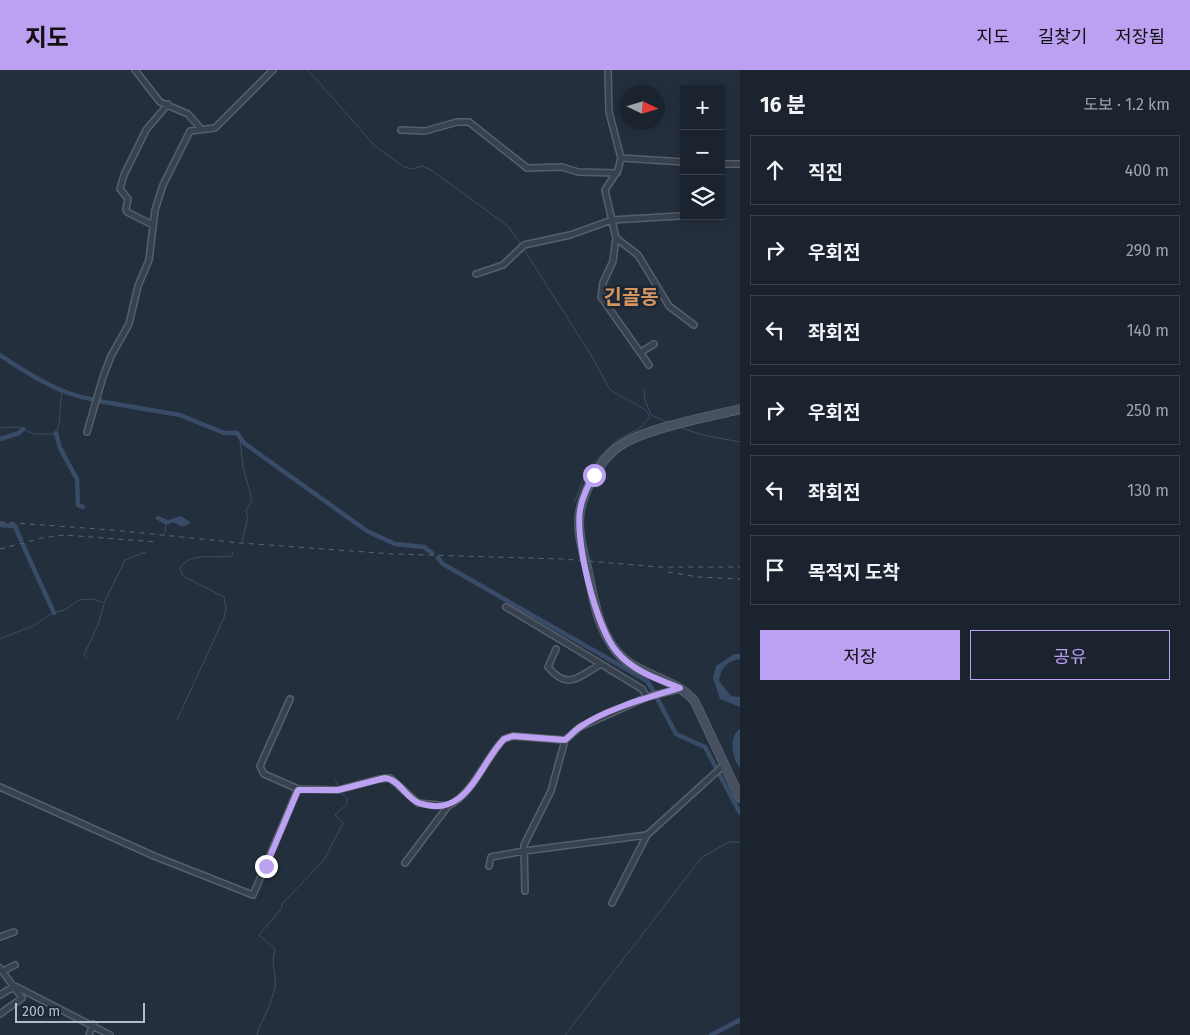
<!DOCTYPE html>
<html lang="ko">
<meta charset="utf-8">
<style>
:root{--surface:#1b232e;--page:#282f3a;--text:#f1f3f6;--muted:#a0a4aa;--line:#39404a;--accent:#bca0f2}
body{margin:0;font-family:"Fira Sans","Noto Sans KR",sans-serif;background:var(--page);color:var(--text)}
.controls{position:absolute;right:15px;top:15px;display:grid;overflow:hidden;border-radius:0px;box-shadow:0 2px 12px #0003}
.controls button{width:45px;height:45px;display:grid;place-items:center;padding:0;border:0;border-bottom:1px solid var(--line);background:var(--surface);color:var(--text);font:25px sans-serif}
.compass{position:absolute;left:620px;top:15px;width:45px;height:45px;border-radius:50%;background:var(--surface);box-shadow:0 2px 12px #0003;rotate:94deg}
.scale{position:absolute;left:15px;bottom:12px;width:130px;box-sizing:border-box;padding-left:5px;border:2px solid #b4bcc9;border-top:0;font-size:14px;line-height:18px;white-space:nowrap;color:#b4bcc9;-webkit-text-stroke:4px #1d2633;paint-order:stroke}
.stop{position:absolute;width:15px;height:15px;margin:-11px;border:4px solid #bca0f2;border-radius:50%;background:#fff}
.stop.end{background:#bca0f2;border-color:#fff;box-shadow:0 1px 5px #0008}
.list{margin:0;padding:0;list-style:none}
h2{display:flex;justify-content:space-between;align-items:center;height:65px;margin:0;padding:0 20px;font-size:21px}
h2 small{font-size:16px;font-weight:400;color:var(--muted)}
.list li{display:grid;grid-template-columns:32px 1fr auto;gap:15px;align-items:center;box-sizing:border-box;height:70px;margin:0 10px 10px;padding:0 10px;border:1px solid var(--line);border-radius:0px}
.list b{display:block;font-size:19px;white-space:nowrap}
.list em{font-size:16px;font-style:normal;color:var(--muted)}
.actions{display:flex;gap:10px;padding:15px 20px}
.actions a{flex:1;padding:11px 0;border:1px solid var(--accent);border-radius:0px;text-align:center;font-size:18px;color:var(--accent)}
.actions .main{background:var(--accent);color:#111}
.icon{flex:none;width:28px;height:28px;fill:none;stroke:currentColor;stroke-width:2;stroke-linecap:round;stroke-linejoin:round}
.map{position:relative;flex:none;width:740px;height:965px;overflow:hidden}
header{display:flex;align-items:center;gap:30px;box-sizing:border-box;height:70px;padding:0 25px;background:var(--accent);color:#111}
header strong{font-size:24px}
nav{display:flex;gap:28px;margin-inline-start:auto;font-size:18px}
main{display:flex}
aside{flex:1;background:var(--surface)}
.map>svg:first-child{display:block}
.water{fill:#394c67}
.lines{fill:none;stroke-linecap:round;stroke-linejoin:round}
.stream{stroke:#394c67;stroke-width:1}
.canal{stroke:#394c67;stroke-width:4.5}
.street-casing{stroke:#565f6c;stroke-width:8}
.secondary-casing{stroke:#565f6c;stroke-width:10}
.street{stroke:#38414e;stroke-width:5}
.secondary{stroke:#465061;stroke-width:8}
.rail{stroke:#5a6575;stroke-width:1;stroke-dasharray:5 5;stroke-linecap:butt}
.route{stroke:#bca0f2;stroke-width:6}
.labels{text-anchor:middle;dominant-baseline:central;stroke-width:5;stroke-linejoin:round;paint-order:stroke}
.quarter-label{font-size:20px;font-weight:bold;fill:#d59563;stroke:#1d2633}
</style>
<header>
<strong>지도</strong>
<nav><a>지도</a><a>길찾기</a><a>저장됨</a></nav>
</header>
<main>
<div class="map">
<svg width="740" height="965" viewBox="0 0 740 965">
<rect width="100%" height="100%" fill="#242f3e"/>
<path class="water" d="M158,446L168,450L181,446L191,453L182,457L173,452L166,455L156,449L155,447Z
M734,584H740V589C727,591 721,598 719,611L731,626L740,627V637L720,629L713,608L716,596Z
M740,659V698C732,688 728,667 740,659Z"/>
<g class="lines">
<path class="stream" d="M308,0L375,76L404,97L412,99L422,96L431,100L508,156L521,175
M523,178L591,285L610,320L646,340L650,347L640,358L617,370L588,398L574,433
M644,319L645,330L651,345L669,353
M679,357L703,365L740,372
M0,358L18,357L34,364H55C62,355 59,335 62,322
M240,370L243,397L252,430L246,441L248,447L242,472
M165,463L166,455
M0,569L35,555L52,543L64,540L79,530L92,529L104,533L125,490L146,482
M87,588L84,585L99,552L104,534
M177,650L224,548L226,538L224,527L183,506L180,498C191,481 216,489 232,486L233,482
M335,710L338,716
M738,951L740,954
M257,965C262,949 272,934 275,917C277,903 270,897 275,879L259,865L282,838V834L324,790L343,753L335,745L347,734V729L341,722
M565,965L702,787L729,772H740"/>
<path class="canal" d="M0,285C27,303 59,324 91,329
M98,331L180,345L224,363H237L244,373L367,461L395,474L424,477L432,483
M56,363L60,378L77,409L78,435L83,437
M0,369L19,363L23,359
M0,455L15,456L21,470
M23,475L54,543
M438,488L443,494L647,611L654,622
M657,628L676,664L705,677L740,743
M711,965L740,950"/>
<g class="street-casing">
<path id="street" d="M135,0L160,32L188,44L201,59
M608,0L609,42L621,88L618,100L605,120L616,168L638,185L669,236L694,255
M401,60L425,61L457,52H469L527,98L562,97L578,102L617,103
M621,88L684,92
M721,94H740
M153,155L127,142L126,139L128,129L120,119L124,105L146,60L168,34
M616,168L613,191L603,213L601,227L649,295
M476,204L503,195L524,175L570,165L612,150L679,146
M641,282L654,274
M87,362L103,307L111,286L129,254L138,216L149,190L155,140L163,115L190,61L215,58L273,0
M506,537L601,594
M647,627L679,619
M290,629L260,696L264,704L298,719L338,720L379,709L390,708L418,733L448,736L405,793
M0,717L154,786L253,825L298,719
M448,736C474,723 484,690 504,669L513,666L565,670L580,657L647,627L642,619L601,594C578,607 568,621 548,597L556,579
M489,796L491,787L524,781L647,765L724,695
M525,821L524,775L551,721L565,670
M612,833L647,765
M0,867L14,862
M0,898L22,928L0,944
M3,901L15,895
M0,925L15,916L110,965
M89,965L93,954"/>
</g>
<g class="secondary-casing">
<path id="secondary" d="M740,339C708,347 647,358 621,375C607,384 597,399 590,413C584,425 579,438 579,452C579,467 583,483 587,497C593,526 597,558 617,582C638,607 676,607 695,632L740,728"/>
</g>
<use href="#street" class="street"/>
<use href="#secondary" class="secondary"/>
<path class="rail" d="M0,452L113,460L241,473L393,484L563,489L659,497H740
M0,479L42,468L65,465L157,472
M668,502L698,507L740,509"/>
</g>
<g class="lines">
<path class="route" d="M266,796L298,720H338L385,708C400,710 406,728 419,733C467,750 478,696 504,669L513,666L565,670C570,666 574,661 580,657C605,639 650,627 680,618C657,609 633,601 617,582C596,558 575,472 580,440C582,427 588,416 594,405"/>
</g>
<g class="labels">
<g class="quarter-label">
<text x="631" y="227">긴골동</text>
</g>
</g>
</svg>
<div class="controls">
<button>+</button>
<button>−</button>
<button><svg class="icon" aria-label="layers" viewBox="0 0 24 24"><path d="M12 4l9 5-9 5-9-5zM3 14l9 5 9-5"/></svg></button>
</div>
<svg class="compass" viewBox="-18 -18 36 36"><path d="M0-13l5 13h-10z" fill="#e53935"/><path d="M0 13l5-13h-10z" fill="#a0a4aa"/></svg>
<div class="scale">200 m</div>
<div class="stop" style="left:594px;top:405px"></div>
<div class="stop end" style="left:266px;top:796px"></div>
</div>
<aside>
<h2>16 분<small>도보 · 1.2 km</small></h2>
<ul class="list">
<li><svg class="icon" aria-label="ahead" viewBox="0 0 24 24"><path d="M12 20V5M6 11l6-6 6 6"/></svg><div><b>직진</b></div><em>400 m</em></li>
<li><svg class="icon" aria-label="right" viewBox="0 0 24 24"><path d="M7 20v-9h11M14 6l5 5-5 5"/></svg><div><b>우회전</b></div><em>290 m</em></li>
<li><svg class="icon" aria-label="left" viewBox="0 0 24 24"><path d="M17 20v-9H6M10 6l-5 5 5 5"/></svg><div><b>좌회전</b></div><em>140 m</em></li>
<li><svg class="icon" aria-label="right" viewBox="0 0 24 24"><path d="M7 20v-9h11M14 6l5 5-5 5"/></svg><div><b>우회전</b></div><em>250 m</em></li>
<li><svg class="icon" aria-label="left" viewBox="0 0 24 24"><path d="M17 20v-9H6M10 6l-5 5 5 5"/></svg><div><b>좌회전</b></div><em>130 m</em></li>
<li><svg class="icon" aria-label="arrive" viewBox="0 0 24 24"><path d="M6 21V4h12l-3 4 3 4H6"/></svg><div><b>목적지 도착</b></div></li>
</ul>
<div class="actions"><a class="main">저장</a><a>공유</a></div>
</aside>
</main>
